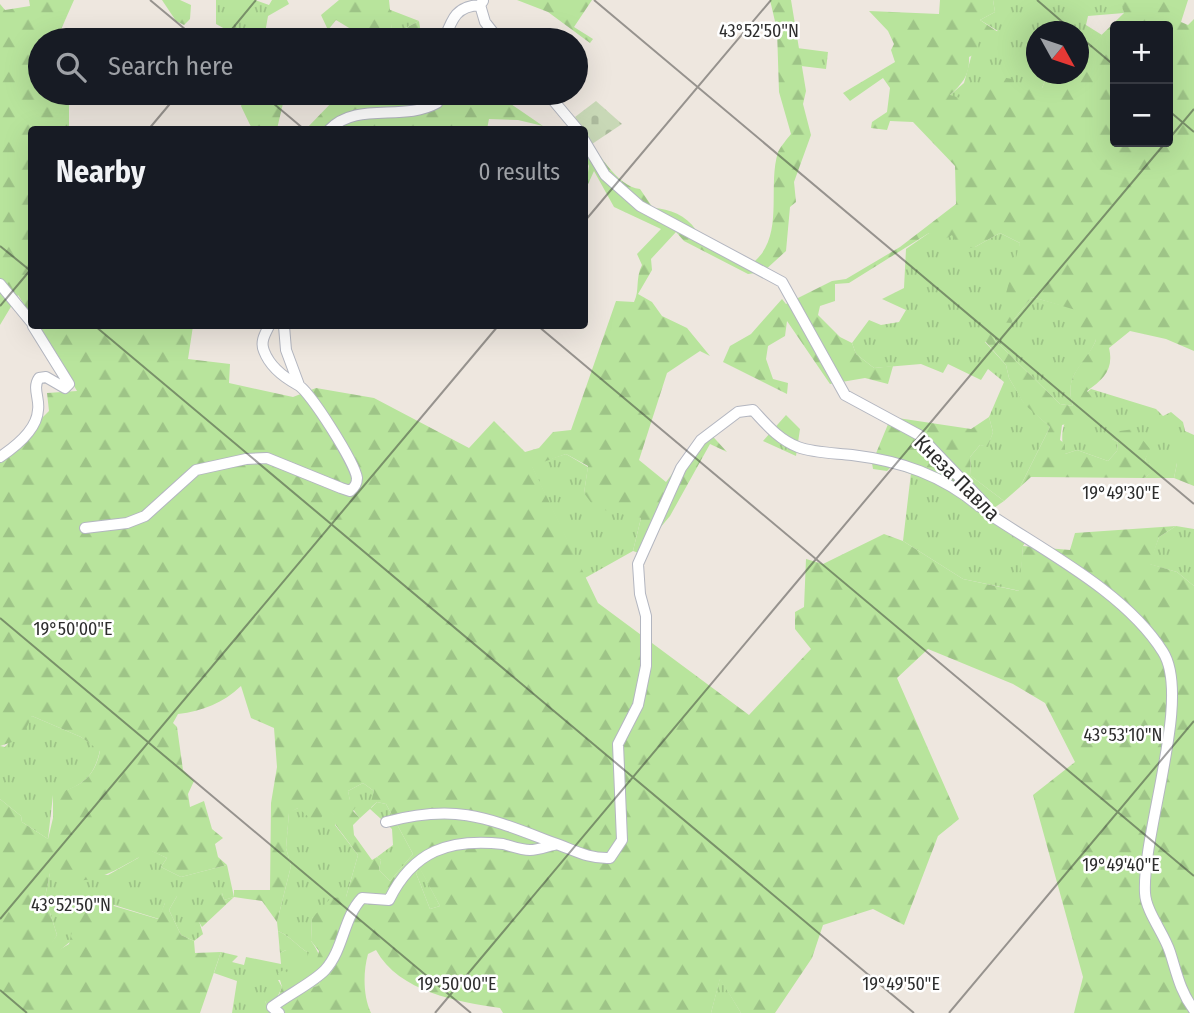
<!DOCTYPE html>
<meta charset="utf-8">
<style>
:root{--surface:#171b24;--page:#20242c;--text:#f1f3f6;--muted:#9ea1a6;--line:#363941}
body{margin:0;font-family:"Fira Sans Condensed",sans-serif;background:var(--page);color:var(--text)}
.controls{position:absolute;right:21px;top:21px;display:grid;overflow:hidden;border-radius:7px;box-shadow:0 7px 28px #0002}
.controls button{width:63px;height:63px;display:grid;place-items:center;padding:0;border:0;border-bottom:2px solid var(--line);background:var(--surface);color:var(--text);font:35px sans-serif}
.compass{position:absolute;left:1026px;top:21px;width:63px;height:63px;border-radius:50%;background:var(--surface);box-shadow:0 7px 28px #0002;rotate:130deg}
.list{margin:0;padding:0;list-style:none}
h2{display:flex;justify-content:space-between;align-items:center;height:91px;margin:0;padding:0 28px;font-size:30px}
h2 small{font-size:23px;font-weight:400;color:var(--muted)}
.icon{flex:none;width:38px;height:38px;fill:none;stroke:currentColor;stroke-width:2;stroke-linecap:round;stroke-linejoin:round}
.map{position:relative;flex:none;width:1194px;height:1013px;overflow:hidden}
.search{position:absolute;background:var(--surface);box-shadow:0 7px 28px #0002;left:28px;top:28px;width:560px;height:77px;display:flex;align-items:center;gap:18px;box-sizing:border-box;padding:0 24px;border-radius:38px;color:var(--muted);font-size:26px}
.panel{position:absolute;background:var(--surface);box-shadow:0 7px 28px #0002;left:28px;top:126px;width:560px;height:203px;border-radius:7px}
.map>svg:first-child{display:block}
.grass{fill:url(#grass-tufts)}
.forest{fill:url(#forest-firs);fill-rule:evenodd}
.cemetery{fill:url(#cemetery-stones)}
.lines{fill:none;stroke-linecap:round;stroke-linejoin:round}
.street-casing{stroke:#b3b6c0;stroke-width:12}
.street{stroke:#fff;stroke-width:10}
.ticks{fill:none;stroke:#2d2d2d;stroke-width:2;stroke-opacity:0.45}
.labels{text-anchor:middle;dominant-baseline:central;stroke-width:5;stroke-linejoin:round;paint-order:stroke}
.street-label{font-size:21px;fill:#2d2d2d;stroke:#fff}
.ticks-label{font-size:18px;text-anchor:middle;fill:#2d2d2d;stroke:#fff;stroke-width:5;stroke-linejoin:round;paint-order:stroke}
</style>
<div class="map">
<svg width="1194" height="1013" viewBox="0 0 1194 1013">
<defs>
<pattern id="grass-tufts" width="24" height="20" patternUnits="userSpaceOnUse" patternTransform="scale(1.75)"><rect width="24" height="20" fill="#b8e49c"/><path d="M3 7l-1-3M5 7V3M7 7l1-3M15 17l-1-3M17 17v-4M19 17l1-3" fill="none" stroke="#9ec487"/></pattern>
<pattern id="forest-firs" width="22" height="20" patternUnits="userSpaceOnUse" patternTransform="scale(1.75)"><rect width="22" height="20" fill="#b8e49c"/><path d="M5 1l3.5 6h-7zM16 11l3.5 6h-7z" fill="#9ec487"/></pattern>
<pattern id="cemetery-stones" width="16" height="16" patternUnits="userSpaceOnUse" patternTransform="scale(1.75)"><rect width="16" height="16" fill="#c8d8b6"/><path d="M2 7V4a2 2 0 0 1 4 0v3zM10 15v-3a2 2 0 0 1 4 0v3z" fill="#acba9d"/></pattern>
</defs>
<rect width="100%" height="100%" fill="#eee7df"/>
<path class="grass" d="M216,0H255L269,5L272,0H287L289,4L268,16L264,39L245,40L216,24Z
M993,0H1121L1124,13L1088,16L1086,25L1102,35L1079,58L1078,32H1036V74H1048L1042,88H1017L980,105L949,96L964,83L977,35L998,31L980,20L995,12Z
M388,9L419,21L398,32L392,29Z
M797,48L828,52L826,69L801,66Z
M929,233L952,234L975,247L1000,233L1020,243L1011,323L1032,297L1079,310L1096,340C1085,367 1063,373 1073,406L1060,404L993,338L985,342L1006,365L1009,378L1024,403L1050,427L1020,487L1004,501L971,476L970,457L980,445L988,446L993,432L989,417L1004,382L988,369L981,380L948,364L943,373L921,364L874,368L856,354L852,343L869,320L881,325L899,322L906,310L882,299L904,288L906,249Z
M1091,389L1156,409L1163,416L1171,412L1183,422L1185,431L1194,435V456L1177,463L1174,478H1144L1156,469L1145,460L1149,449L1110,438L1118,442L1117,451L1108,461L1077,450L1065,454C1056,428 1070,406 1091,389Z
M786,415L800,429L796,456L763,441Z
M566,454L588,467L584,493L641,518L633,551L585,578L531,465Z
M911,473L942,485L981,516L994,510L1029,536L1023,546L1020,591L963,579L903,541Z
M1176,526L1194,529V586L1177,572L1149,564L1159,537Z
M32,716L81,737L100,750C94,779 80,787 53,795L48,839L22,822L21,816L0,799V746L5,747Z
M363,783L374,791L371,808L377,802L386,804L413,854L390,881L379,870L381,860L377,857L393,845L392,829L370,809L360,818C352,810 350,802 348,791Z
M298,808H327L338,818L335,825L358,855L346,897L312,918L311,941C321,954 326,971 318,986L312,987L307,979L278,980L282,987L276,1000L265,1001L271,1013H232L237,981L214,973L221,952L238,956L232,962L244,965L246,957L281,964L280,953L286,950L307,952C296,945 290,936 278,931L277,922L291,866L286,848L289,812Z
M166,824L165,841L152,851L167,858L161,867L181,877L227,865L234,897L224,900L222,893L191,930L199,921L203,934L194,941L181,935L169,910L177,896L165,903L159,919L114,905L59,951L51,943L57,935L45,897L50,873L108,875L138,858Z
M420,868L440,906L430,909L416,873Z
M720,978L741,1013H711Z"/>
<path class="forest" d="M29,0H74L59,34L60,40H40V93H69V129L32,130L31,315L18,295L0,325V4L5,10L30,6Z
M162,0H180L191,5L190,19L184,25L176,21Z
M339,0H389L392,29L398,32L419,21L422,40H350L354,31L336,20L328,30L321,15Z
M517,0H592L574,27L593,39L590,43L548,12Z
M770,0H791L806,91L803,104L811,135L794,182L796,202L790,207L786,251L763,272L748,274L684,241L676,232L651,259L652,270L638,294L652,302L662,316L687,328L710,356L700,351L667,373L639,460L666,482L706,429L727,452L710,444L670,516L639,553L633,551L641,518L595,508L584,493L588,466L566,454L532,466L598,603L749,715L811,649L795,629V612L804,607L806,559L823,564L884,534L903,541L963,579L1019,591L1023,546L1070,550L1075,533L1176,526L1159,537L1150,564L1177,572L1194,586V1013H1074L1083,977L1033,795L1075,762L1045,703L1013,684L928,649L897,678L959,819L938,836L904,925L873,909L823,925L812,958L775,1013H741L720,979L711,1013H503L500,1008C458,1002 399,992 376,950L368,954C363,972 363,996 371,1013H271L265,1001L268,997L277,1000L282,987L278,973L284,970L294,978L300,975L312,987L318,986L323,976L316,963L319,951L311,941L312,918L331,898L346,897L358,855L335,824L337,818L327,809L317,824L298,808L289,813L286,848L291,866L277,922L262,901L234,897L202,927L199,922L191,931L185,928L198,909L212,896L222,893L224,900L234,897V890H270L271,803L277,767L274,728L251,718L241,686C223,703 203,711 178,714L173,723L177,727L183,770L194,781L188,794L190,807L204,801L212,829L223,838L215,844L218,857L227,865L181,877L161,867L167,858L151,851C117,868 88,893 50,873L45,897L57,935L52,943L59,950L69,944L77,910L107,895L114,906L158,919L165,903L164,896L175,890L177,896L169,910L181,935L194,941L195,953L221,952L200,1013H0V799L21,816L22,822L48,839L53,818V794C80,787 94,779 100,751L81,737L32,716L21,739L0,746V460L49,411L47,393L77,391L39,326H193L188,359L230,364L229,383L293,397L316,388L374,398L469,448L494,421L525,452L539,448L553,432L571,430L616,301L634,302C640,290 635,279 642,265L637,254L661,229L614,207L594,171L585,191L589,166L585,158V132C596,150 617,187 640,189L653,208C670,209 686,215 696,230L754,262C785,235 767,188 778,152C781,146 787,139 791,134L779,92L777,30ZM363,783L374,791L369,809L377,802L386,804L413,854L390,881L379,870L381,860L377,857L372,860L354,835L353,825L360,818L353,811L358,804L350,800L348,791ZM420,869L440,906L430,909L416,873Z
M940,0H993L995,12L980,20L998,32L996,38L977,35L979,52L969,57C970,75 962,84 950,95L980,104L996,76L1012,79L1017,88H1042L1048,74H1078L1079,57L1124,13L1120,0H1188L1181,22L1188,25L1194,19V351L1166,339L1130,331L1109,348C1114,369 1104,379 1087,391L1097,404L1094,417L1062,425L1060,440L1065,444V454L1077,450L1108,461L1117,451L1118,442L1110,438L1113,432L1134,429L1150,449L1145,460L1157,469L1144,478L1031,477L1020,487L1050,427L1024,404L1009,378L1006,365L985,341L989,326L998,322L1020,243L1000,233L975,247L961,250L952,235L943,240L929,233L849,283L835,284V301L820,306L818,315L840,337L852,343L856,354L874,368L893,366L888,384L865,378L830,384L787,321L785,336L768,346L766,359L773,379L788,383L787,394L723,362L730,346L751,334L782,299L786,304L832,281L846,279L900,247L956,204L955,166L913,122L890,121L887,130L871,128L872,122L887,112L890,88L883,78L850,101L843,93L895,62L891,50L894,44L888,31L869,11L939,14ZM1115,26H1168V142H1115ZM1032,297L1079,311L1080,332L1096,340C1084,367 1063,373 1073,406L1060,404L994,339L1001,331L998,322L1011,323Z
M253,93H292L285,95L277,129H252L241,106L246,95Z
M334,93H500L505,100L543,126L518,120L489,119L487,129L371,130L368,126L363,129L305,130L336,98Z
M891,417L971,429L989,417L993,432L988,447L980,445L970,457L971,476L1004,501L981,517L953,504L954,493L942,485L891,467L887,471L873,469L872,463Z
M1170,453L1194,456V486L1174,478L1177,463L1167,459Z
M278,931C290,936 296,945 307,952L309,962L289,956L286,950L280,953Z"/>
<path class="cemetery" d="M596,101L622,124L592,144L575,117Z"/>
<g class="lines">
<g class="street-casing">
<path id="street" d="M483,1L480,5L485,22L499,40
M444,40C452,19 456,6 480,5
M547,93L578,130
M329,130C357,101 403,122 437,103L435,93
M584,140L605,175L640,206L782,282L845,395L919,435L984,503L989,514C1046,552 1126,593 1163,652C1192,698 1142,832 1145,893C1146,912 1164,933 1170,952C1177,974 1180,991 1194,1010
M0,284L32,323
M284,326L286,350L299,385
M0,457C15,447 37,430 38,410C40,399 32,388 39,378L46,377L65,388L69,384L33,326
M85,528L127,523L145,516L196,470L246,459L267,458L341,488L350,491C355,487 357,484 357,478C355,463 310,391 298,385C285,378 270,367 264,351C260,342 265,334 269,326
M386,822C457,803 488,818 554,843C574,850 588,859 610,858L622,840L618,744L638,705L646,666V616L640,594L638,564L681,468L701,440L738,412L753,410C767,425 778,439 798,447C814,453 835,453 852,455C901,461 942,475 980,507
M279,1013L272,1007C286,996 314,982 325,970C344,949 343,918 362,898L389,900C413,851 449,838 503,844C511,846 521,850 530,850C538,850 548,846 557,844"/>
</g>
<use href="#street" class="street"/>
</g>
<path class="ticks" d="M150,0L198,40M594,0L1194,504M1037,0L1074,32M1078,35L1115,66M223,40L256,0M261,93L305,130M1168,110L1194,132M148,130L179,93M1168,140L1194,109M584,222L771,0M0,246L32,272M0,306L32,268M95,326L914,1013M538,326L1194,876M0,618L471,1013M0,919L498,326M0,990L27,1013M435,1013L1166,142M949,1013L1194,721"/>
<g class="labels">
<g class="street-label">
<text transform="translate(957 478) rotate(45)">Кнеза Павла</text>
</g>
</g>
<g class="ticks-label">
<text x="759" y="37">43°52'50"N</text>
<text x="1121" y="499">19°49'30"E</text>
<text x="73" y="635">19°50'00"E</text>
<text x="1123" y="741">43°53'10"N</text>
<text x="1121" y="871">19°49'40"E</text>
<text x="71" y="911">43°52'50"N</text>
<text x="457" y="990">19°50'00"E</text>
<text x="901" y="990">19°49'50"E</text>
</g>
</svg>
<div class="controls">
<button>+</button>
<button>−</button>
</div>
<svg class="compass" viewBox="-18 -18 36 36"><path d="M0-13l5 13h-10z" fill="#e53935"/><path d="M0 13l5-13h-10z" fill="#9ea1a6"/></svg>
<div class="search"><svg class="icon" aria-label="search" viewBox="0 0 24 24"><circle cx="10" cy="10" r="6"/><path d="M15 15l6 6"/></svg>Search here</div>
<section class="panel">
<h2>Nearby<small>0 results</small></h2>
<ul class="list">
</ul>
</section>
</div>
